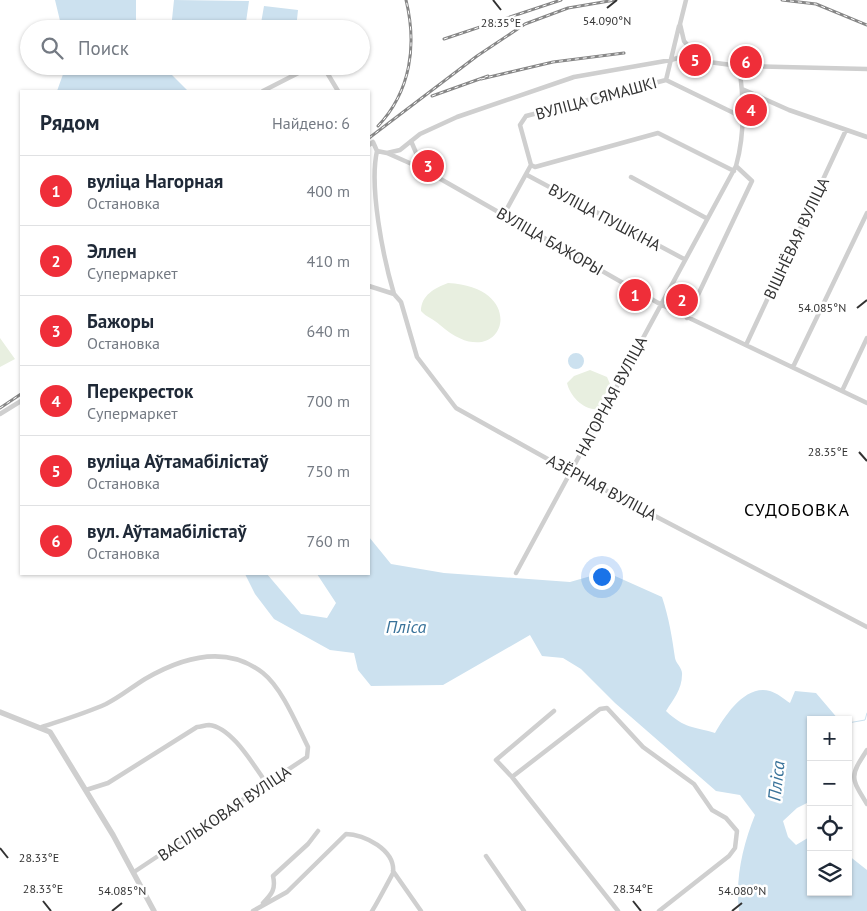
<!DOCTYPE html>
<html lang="ru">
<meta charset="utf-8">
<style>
:root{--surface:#fff;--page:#f2f2f3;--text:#1f2937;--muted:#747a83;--line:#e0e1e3;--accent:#ef2e39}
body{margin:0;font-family:"PT Sans",sans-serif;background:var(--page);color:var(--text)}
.controls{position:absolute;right:15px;bottom:15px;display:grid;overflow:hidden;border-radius:0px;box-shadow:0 1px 4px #0004}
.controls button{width:45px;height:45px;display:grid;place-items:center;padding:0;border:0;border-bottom:1px solid var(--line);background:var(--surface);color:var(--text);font:25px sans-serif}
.you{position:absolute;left:601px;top:576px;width:18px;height:18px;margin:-12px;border:4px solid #fff;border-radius:50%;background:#1a73e8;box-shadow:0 0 0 8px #1a73e833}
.badge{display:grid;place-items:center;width:32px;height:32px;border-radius:50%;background:var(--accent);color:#fff;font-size:16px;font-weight:700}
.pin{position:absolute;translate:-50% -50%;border:2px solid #fff;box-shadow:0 1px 5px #0006}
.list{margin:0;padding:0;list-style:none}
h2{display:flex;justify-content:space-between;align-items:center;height:65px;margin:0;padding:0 20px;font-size:21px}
h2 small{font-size:16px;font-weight:400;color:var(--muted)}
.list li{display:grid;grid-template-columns:32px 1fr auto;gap:15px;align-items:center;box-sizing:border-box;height:70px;padding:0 20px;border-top:1px solid var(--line)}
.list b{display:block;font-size:19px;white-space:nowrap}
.list p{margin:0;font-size:16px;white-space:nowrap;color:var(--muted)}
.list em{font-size:16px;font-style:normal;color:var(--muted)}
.icon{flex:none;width:28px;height:28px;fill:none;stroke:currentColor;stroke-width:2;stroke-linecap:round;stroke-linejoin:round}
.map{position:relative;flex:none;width:867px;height:911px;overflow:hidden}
.search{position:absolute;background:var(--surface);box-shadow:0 1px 4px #0004;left:20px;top:20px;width:350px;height:55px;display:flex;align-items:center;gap:12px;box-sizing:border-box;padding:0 18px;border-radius:28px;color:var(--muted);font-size:19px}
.panel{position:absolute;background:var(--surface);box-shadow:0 1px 4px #0004;left:20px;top:90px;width:350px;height:485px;border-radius:0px}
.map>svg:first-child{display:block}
.green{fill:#e8efe0}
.water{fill:#cce1ef}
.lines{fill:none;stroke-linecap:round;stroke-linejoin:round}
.stream{stroke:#cce1ef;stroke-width:1}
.minor{stroke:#cfcfcf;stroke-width:4.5}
.tertiary{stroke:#cfcfcf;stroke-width:5.5}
.rail-casing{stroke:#878787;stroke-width:3}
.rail{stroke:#fff;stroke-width:1;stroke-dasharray:4;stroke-linecap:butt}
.ticks{fill:none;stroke:#323232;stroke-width:2}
.labels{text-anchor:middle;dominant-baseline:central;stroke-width:5;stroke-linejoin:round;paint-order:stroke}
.street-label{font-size:16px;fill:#323232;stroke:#fff}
.neighbourhood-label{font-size:18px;letter-spacing:1px;fill:#000;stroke:#fff}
.water-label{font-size:18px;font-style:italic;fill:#3a739a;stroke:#fff}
.ticks-label{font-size:12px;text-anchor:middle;fill:#323232;stroke:#fff;stroke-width:5;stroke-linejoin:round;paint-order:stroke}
</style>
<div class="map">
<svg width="867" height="911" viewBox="0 0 867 911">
<rect width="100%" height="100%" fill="#fff"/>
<path class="green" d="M448,283C534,287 502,380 440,325C434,319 426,317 421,311C421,295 435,288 448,283Z
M0,338L15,359L0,367Z
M590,370L607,377L610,384L598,409C584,411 570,396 567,383L574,376Z"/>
<path class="water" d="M55,0H136V29H62Z
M174,0L249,1L245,29H171Z
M264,6L298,10L296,29H260Z
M66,66H160L168,71L188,91H57Z
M568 361a8 8 0 1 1 16 0a8 8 0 1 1-16 0Z
M369,537L391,564L444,573L570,582L591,576H615L662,597C669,618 672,637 675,658C676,664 683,668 682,675C682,689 673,700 666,711C685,729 693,726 715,733C725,716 745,684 770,691C777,693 784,699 790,703L795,691L816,693L839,720H811V801L797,808L783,821L788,837L796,845L811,836V892H848V855L867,870V911H739C735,878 743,845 755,815L740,795L716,791L615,703L581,669L563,658L542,656L530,635L443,685L371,686L358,670L354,653L330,650L274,619L255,594L245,574H267L301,614L327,618L336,603L317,574H369Z"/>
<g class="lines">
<path class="stream" d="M848,723L865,720L867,713"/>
<path class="minor" d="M686,0L680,24L684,41L694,53L709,62L739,66L867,69
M323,66L338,91
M666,80L679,26
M742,89L789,110L867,137
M263,91L312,66
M411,141L423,169
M369,145L373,142L377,151L387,153L400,150L420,134L457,117L574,77L671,60L694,53
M377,151C369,187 383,257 394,294L401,302L417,357L456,408L571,472L867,627
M387,153L423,169L660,304L867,403
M531,165L535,167L658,133L734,171
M527,175L684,259
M631,177L706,218
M504,214L531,165L520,125L526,116L666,80L742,117
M369,286L394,294
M687,318L752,181L736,166
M746,345L846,130
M793,367L867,213
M842,391L867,338
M0,414L21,401
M516,573L736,166C745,134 744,99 739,66
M554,711L496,760L512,777L618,911
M42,727C63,720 86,713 106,704C120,697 132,687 145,679C181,658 226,644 263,673C282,688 297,725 308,747L307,757L134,872
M867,750C850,776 850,777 867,804
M512,777L600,709L607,708L643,747L694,784L712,810L726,818L737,831L735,848L729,856L659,911
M86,790L108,783L197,727C201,727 205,725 209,725C232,727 254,766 267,784
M486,856L524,911
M393,871L421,911
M263,903C272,894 276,889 273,876L308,844L318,831
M253,911L287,892L346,834C364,834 396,850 393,873C392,875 375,907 372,911"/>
<path class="tertiary" d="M0,712L50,732L113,835L154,911"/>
<g class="rail-casing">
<path id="rail" d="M782,0L816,4L867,25
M444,39L561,0
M481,79L553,62L624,53
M432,96L488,76
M378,126C411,91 417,45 406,0
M369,138L477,56L525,24L568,8L615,0
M0,408L21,394"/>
</g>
<use href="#rail" class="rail"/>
</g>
<path class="ticks" d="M493,0L501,10M607,8L617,0M857,308L867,300M859,452L867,461M0,848L8,858M43,901L51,911M633,901L641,911M112,911L122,903M732,911L742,903"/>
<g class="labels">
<g class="street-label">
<text transform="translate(596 98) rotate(-15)">ВУЛІЦА СЯМАШКІ</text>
<text transform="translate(605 217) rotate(28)">ВУЛІЦА ПУШКІНА</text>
<text transform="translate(796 238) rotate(-65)">ВІШНЁВАЯ ВУЛІЦА</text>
<text transform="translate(550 241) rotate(30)">ВУЛІЦА БАЖОРЫ</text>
<text transform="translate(611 396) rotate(-62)">НАГОРНАЯ ВУЛІЦА</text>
<text transform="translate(602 487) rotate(28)">АЗЁРНАЯ ВУЛІЦА</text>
<text transform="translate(224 813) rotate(-34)">ВАСІЛЬКОВАЯ ВУЛІЦА</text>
</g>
<g class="neighbourhood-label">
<text x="797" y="509">СУДОБОВКА</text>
</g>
<g class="water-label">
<text x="406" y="626">Пліса</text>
<text transform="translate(776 781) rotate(-84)">Пліса</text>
</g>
</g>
<g class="ticks-label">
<text x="607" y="25">54.090°N</text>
<text x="501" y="27">28.35°E</text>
<text x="822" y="312">54.085°N</text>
<text x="828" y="456">28.35°E</text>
<text x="39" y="862">28.33°E</text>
<text x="43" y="893">28.33°E</text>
<text x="633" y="893">28.34°E</text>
<text x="122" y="895">54.085°N</text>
<text x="742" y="895">54.080°N</text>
</g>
</svg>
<div class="controls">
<button>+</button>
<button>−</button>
<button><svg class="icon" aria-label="locate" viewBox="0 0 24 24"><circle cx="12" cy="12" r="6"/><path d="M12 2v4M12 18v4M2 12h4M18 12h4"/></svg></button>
<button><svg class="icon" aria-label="layers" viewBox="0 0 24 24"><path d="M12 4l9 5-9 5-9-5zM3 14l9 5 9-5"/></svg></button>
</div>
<div class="you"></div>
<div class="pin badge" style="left:635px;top:295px">1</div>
<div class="pin badge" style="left:682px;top:300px">2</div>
<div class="pin badge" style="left:428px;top:166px">3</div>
<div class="pin badge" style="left:751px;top:110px">4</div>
<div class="pin badge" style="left:695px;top:60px">5</div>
<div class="pin badge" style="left:746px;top:62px">6</div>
<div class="search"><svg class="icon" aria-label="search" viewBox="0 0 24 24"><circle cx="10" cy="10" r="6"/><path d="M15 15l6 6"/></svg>Поиск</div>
<section class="panel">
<h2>Рядом<small>Найдено: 6</small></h2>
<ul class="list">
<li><span class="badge">1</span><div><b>вуліца Нагорная</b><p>Остановка</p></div><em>400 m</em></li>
<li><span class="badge">2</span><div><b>Эллен</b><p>Супермаркет</p></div><em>410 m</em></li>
<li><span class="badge">3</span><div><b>Бажоры</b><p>Остановка</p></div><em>640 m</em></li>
<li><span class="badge">4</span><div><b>Перекресток</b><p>Супермаркет</p></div><em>700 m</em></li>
<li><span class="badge">5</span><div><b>вуліца Аўтамабілістаў</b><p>Остановка</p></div><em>750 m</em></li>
<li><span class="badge">6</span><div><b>вул. Аўтамабілістаў</b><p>Остановка</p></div><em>760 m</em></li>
</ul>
</section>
</div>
